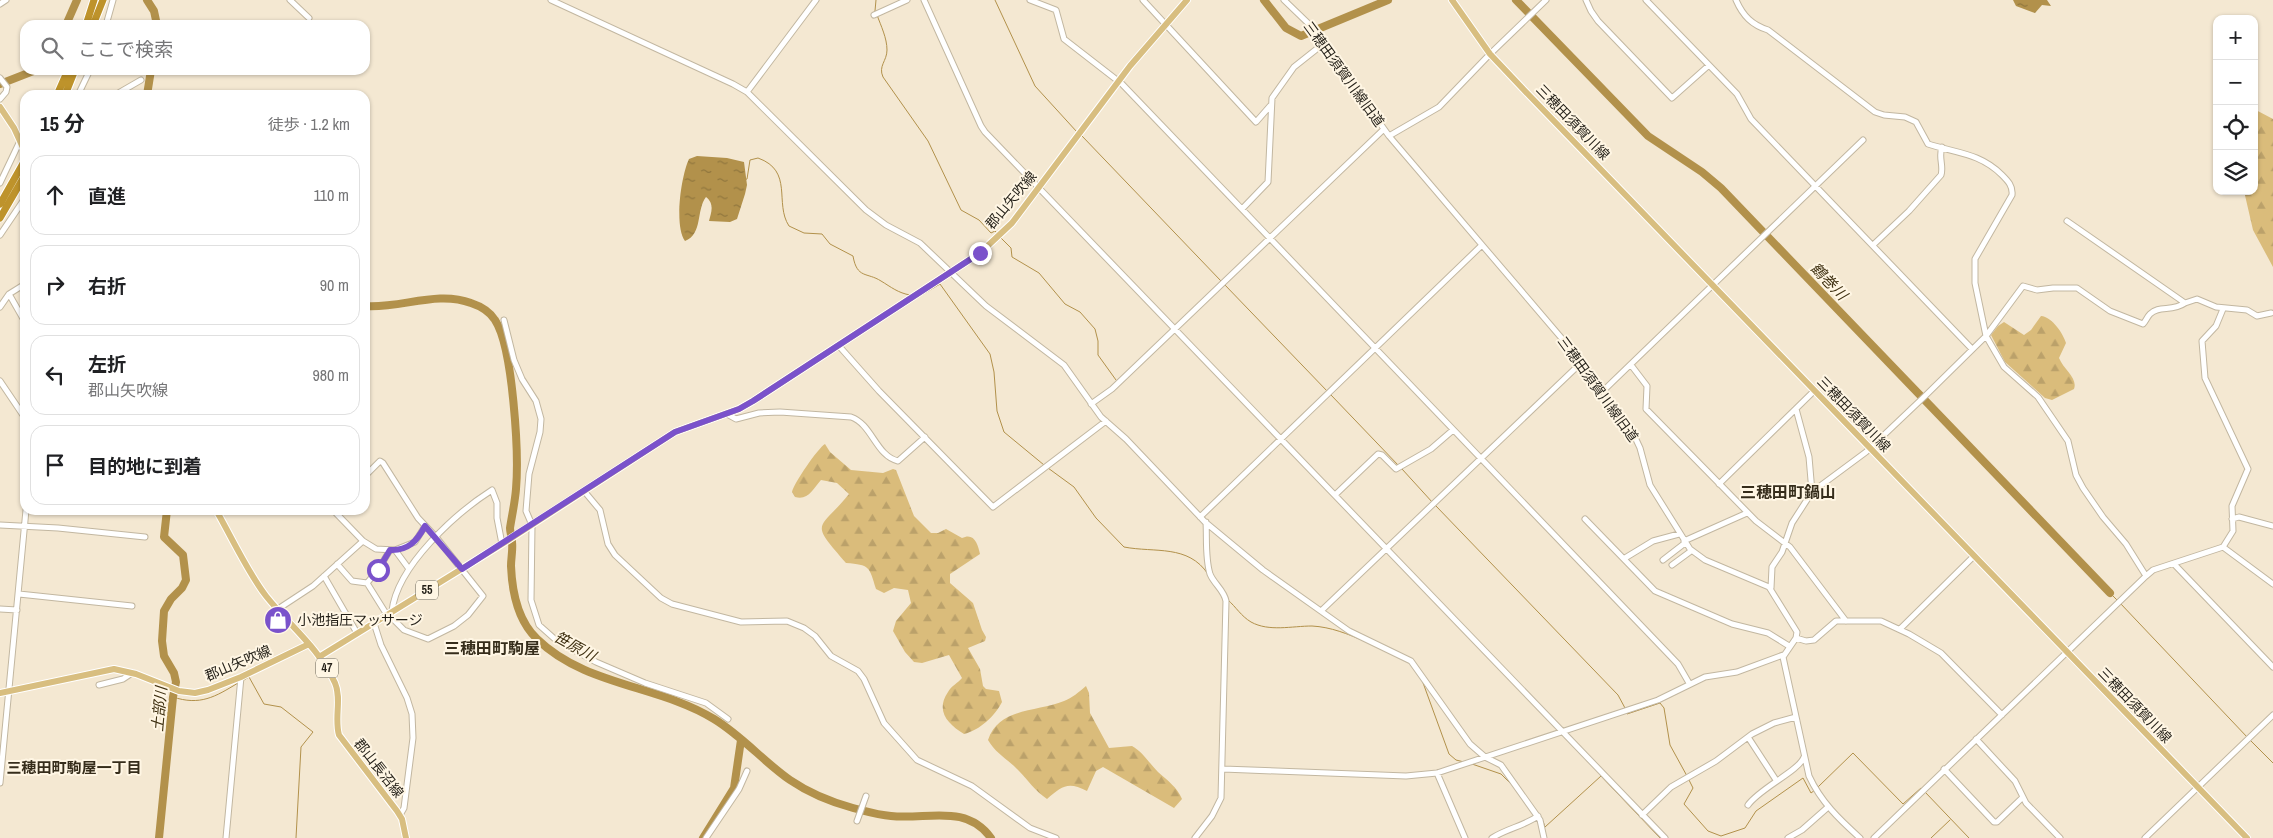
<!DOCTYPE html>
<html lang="ja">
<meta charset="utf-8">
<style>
:root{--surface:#fff;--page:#f2f2f2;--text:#202124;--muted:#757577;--line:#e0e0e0}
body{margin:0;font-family:"Archivo Narrow","Noto Sans JP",sans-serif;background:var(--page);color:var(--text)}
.controls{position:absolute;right:15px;top:15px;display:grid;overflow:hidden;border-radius:10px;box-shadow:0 1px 4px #0004}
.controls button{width:45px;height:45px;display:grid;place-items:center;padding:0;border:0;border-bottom:1px solid var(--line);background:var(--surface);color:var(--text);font:25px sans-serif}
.stop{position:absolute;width:15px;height:15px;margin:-11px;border:4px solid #7a52cb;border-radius:50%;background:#fff}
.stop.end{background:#7a52cb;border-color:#fff;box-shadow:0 1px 5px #0008}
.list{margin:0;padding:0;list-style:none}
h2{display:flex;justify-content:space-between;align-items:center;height:65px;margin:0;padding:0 20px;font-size:21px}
h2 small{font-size:16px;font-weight:400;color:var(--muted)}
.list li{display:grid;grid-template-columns:32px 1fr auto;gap:15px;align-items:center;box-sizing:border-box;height:80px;margin:0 10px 10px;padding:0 10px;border:1px solid var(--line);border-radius:15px}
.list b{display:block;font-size:19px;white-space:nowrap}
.list p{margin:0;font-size:16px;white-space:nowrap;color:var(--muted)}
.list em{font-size:16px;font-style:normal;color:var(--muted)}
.icon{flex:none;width:28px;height:28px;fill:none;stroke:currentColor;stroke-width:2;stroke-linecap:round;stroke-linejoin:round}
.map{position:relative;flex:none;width:2273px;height:838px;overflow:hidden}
.search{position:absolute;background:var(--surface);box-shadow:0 1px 4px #0004;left:20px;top:20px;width:350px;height:55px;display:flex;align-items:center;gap:12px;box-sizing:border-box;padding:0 18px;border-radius:15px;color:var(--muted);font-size:19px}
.panel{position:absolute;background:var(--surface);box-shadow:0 1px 4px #0004;left:20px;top:90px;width:350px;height:425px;border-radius:15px}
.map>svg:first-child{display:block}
.forest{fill:url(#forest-firs)}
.water{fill:url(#water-ripples)}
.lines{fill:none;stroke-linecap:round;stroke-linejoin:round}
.stream{stroke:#b2914b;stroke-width:1}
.river{stroke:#b2914b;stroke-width:8}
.minor-casing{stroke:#c2b7a1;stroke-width:7}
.major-casing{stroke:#fff;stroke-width:8}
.highway-casing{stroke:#fff;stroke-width:9}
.minor{stroke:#fff;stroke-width:5}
.major{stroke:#d8be80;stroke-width:6}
.highway{stroke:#be932b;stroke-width:7}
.route{stroke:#7a52cb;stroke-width:6}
.labels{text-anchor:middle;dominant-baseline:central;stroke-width:4;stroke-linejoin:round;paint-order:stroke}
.shield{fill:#fff6e4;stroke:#656054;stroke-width:1}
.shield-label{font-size:12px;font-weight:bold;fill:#231f17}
.street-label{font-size:14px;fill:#231f17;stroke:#fff6e4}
.poi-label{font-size:14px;fill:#231f17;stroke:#fff6e4;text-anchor:start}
.water-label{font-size:15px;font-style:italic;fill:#403112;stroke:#fff6e4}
.neighbourhood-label{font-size:15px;font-weight:bold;fill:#362d1b;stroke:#fff6e4}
.quarter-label{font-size:16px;font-weight:bold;fill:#362d1b;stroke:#fff6e4}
</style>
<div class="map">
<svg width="2273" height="838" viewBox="0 0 2273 838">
<defs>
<pattern id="forest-firs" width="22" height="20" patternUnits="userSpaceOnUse" patternTransform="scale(1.25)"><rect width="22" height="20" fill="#dabc7b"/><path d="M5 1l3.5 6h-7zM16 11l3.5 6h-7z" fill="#bba16a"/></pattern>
<pattern id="water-ripples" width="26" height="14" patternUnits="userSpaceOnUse" patternTransform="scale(1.25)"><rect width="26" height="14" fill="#b2914b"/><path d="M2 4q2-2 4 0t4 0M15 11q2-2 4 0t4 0" fill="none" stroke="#90763d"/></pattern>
</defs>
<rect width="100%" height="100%" fill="#f4e8d2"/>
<path class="forest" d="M2254,109L2273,119V267L2253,230L2244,191H2254Z
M2041,316C2052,317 2063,333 2066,343L2059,358C2064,370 2078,378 2074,389L2052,400L2045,398L2005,362L1991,335L1998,326L2004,322L2024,335L2031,330Z
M825,444L830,452L851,470L883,473L893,469L896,470L914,516L931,533H938L946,529L962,538C974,532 978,544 980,554L950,574V583L973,603L982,630L986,637L985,641L968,648L980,669L983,686L986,689L999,691L1002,702C995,716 980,730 964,734C948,724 935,711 948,692C951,686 958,683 962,678L949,655L922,663L914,662L905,652L893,631L896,621L911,603L908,590L894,588L884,593L876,589C869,566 870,565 846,563C809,520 818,532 849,494L837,483L821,480C813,489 808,501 795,497L792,492C794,483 818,448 825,444Z
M1086,686L1089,693L1090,713L1109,748L1132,746C1143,752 1149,763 1158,772C1168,781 1177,787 1182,799L1174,808L1103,767L1096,771L1087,791C1068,781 1062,786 1047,799C1035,791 1028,780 1019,771C1009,760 996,754 988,740C999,707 1038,712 1064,701C1072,698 1079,692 1086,686Z"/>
<path class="water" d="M2013,0H2047L2051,6L2042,5L2035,13L2016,6Z
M697,156L727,158L744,162L747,185L745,194L737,219L730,222L709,221C711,213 715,204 706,197C696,210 703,234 685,241C674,226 681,176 689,159Z"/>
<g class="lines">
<path class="stream" d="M995,0L1035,86L1077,132
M875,11L876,0
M877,15C881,26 887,38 887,50C887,61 878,66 883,77L928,141L961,210L979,220L991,233L995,231L997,233
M1082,136L1221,281
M744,180L747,179L750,160L758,158C794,171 774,203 789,226L804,233L822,234L830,244L853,256C857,279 867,272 881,281C891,287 898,293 910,295
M1001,238L1011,248L1012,257L1039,273L1065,304L1080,312L1095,329L1098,341V355L1116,380
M1224,284L1328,392
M918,297L940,284L990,354L994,372L997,411L1004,432L1044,465
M1331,395L1399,466
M1048,468L1074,487L1096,518L1124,547C1155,553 1188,544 1208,574
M1402,469L1433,503
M1436,506L1618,695L1625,708
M2110,593L2117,600
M1228,600C1236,607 1241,616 1251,622C1269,632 1292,626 1312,626C1331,627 1348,634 1364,641
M2120,603L2248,738
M244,680L249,677L264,704L281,707L313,732L301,747L296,838
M1422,680L1449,754L1456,760L1464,762
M173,697C200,706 215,697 238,683
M1627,712V714L1660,703L1664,708L1670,745L1687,776
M2251,741L2273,763
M1472,764L1501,774L1514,787
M1689,780L1693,788L1684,804L1708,831L1721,836L1745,828L1756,811L1803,778L1811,793L1815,790
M1818,787L1853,753L1903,804L1921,788L1922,789
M1925,792L1969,838
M1543,821L1545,827L1601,776L1660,838
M1931,838L1950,820"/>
<path class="river" d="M147,0L154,11L157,25
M1264,0L1286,28L1301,36L1388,0
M1516,0L1648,136L1702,172L1721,188L2110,593
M66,25L77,0
M0,84L36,70
M147,95L151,70
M365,306C400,309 437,290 471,303C480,306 490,312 495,320C513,347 519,454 516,489C515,502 512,515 510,528C510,533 512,537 512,542C513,550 511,558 511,566C512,591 518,621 537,639C585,686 659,685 714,719C742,736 764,762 790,780C809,793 831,802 853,808C865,811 878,815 891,816C927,820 966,803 991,838
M159,838L173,697L176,682L174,673L164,656L162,641L164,611L171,599L182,588L186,580L183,555L164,537L167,510
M703,838L734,788L741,740"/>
<g class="minor-casing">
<path id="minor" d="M290,0L309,18
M551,0L733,84L747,92L866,210L886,225L920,243L986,306L1064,365L1101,417L1126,439L1205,522L1263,570L1349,631L1411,661L1470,744L1485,757L1501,765L1540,820L1544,838
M924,0L981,126L985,132L1665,838
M1030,0L1056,10L1064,39L1122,84L1678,664L1689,683
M1143,0L1256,122L1270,106
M1284,0L1311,26L1389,136L1582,362L1633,433L1640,448L1650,485L1690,549L1705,560L1769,587L1797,632L1796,638L1783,657L1809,776C1821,802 1839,819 1860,838
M1586,0L1591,11L1598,21L1672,98L1708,66
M1646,0L1737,94L1751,119L1972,349
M1736,0C1743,16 1752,25 1768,30L1875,112L1884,115L1905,117L1916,122L1928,144C1956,153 1980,153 2002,175C2008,181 2013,186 2012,195L1975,259V283L1986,336L2004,367L2038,397L2068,441L2076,475L2083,488L2103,517L2126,544L2146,576
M0,4L6,0
M874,15L907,0
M106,25L113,0
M0,78L7,87L6,92L0,99
M747,92L816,0
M78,95L90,70
M115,95L141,80
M1389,136L1439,107L1490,54L1546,0
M0,183L20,141
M1242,209L1268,182L1272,98L1294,67L1323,44
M2067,221L2185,303L2197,299L2216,307L2247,310L2257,316L2271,313
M0,235L25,198
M1873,245L1909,211L1941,175C1944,166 1938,157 1942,147
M9,294L25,322
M0,307L9,294L25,284
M504,320L514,360L522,379L536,401L541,419L540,432L529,474L526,511L532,525L531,600L539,625L557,641L596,662L645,683L706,703L728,719
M839,346L879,391L993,507L1106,421
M1631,365L1647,386L1646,409L1756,521L1790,547L1846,621
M0,381L25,418
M1603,391L1863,140
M1091,404L1112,389L1384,129
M1796,409L1809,457L1812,492
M727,414L736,419L759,413L780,412L851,417C872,424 876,456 898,461L925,437
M365,476L380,461L383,463L418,518L436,537L483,596L468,615L454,626L428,639L404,630L388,614
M1719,484L1814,391
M584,491L600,510L608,544L615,555L661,598L672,604L741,622L787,621L804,628L815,636L831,656L858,671L864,679L884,723L917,760L972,786L1030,828L1056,838
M1335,495L1378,454L1382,455L1396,469L1431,449L1453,430
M333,510L363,541L376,549L395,550L415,542L425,526
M1200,517L1482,245
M1585,519L1655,591L1732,624L1768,633L1789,646
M2232,519L2239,517L2273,526
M0,525L58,528L145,537
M1684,541L1747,513
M2223,547L2273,584
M395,550L409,569
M1625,558L1653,541L1679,534
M1663,560L1685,543
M337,564L352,581L367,583
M2174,564L2273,667
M1672,565L1691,551
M324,576L357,633
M1771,588L1772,567L1782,552L1792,523L1812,492L1866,452L1925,396L1986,336L2023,286L2037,290L2053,288H2077L2110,311L2143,324C2146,321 2147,317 2150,314C2159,305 2172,312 2185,303
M19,594L132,606
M0,609L17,610
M278,609L313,586L363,541
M392,611C397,566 456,513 492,490L497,503V518L502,544
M1321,611L1582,362
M387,615L367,583L378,570L390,550
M374,623L381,645L407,698L412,714L413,738L404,808L400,815
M1900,629L1974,556
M1796,638L1806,641L1814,640L1836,621H1881L1909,634L1941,653L2002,715
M99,685L123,679L132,673
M1748,737L1776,780
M1976,739L2015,781L2026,803L2060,838
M1223,769L1406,776L1437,773L1658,700L1705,677L1737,672L1783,655
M1944,769L1994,822H1997L2022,798
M1437,773L1465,838
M0,783L26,510
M1748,805C1760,788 1799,771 1804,757
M1642,815L1671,787L1716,761L1752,734L1774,723L1796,717
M857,821L866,796
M226,838L241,677
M706,838L739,789L747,771
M1195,838L1212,816L1221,798L1226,601C1224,590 1214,584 1210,574C1205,558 1207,538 1206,522
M1492,838C1508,828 1524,826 1538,816
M1788,838L1802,830L1827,808
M1874,838L2146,576L2153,570L2223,547L2233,531L2232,506L2248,469L2205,378L2202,341L2216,326L2223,309
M2145,838L2273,715"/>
</g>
<g class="major-casing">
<path id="major" d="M1452,0L1490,54L1524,90L2247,838
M0,107L14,128L25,152
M216,510C231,536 248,573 266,596C289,625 319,648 335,683C342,699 334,718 339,735L397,811L402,819L406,838
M319,657L502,544L675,432L739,409L753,401L980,253L1012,223L1130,66L1187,0
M0,693L114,669L136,674L179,691L195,693L208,690L241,677L309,644"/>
</g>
<g class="highway-casing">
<path id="highway" d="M86,25L94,0
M93,25L103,0
M57,95L68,70
M65,95L75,70
M0,204L25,160
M0,218L25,175"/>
</g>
<use href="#minor" class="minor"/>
<use href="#major" class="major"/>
<use href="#highway" class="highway"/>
</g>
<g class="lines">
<path class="route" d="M378,570L390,550C408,551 417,541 425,526L462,569L675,432L739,409L753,401L980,253"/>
</g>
<defs>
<g id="shop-disc" transform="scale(1.4375)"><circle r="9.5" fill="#7a52cb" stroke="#fff6e4"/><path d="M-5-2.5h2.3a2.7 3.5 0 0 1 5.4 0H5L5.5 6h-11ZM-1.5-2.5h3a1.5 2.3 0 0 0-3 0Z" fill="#fff"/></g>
</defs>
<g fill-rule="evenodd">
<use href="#shop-disc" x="278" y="620"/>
</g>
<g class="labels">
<g class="shield">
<rect x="416" y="580.5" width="22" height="19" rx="4"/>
<rect x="316" y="658.5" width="22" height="19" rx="4"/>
</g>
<g class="shield-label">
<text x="427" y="590">55</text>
<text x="327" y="668">47</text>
</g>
<g class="street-label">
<text transform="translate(1344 74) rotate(54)">三穂田須賀川線旧道</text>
<text transform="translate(1573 122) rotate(46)">三穂田須賀川線</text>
<text transform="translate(1011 200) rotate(-50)">郡山矢吹線</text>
<text transform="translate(1598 389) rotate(54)">三穂田須賀川線旧道</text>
<text transform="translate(1854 414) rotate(46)">三穂田須賀川線</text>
<text transform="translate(238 663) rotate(-23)">郡山矢吹線</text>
<text transform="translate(2135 705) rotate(46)">三穂田須賀川線</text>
<text transform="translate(379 768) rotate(52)">郡山長沼線</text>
</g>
<g class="poi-label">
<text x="297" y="620">小池指圧マッサージ</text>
</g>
<g class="water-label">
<text transform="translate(1829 281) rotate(46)">鶴巻川</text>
<text transform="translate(575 646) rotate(29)">笹原川</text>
<text transform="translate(159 709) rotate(-85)">土部川</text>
</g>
<g class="neighbourhood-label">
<text x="74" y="767">三穂田町駒屋一丁目</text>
</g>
<g class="quarter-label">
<text x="1788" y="492">三穂田町鍋山</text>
<text x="492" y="648">三穂田町駒屋</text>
</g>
</g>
</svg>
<div class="controls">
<button>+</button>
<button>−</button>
<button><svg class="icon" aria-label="locate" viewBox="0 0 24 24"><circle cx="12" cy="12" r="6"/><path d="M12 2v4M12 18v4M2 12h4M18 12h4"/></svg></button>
<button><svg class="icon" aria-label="layers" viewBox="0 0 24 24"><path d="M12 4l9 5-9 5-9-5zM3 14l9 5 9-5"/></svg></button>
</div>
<div class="stop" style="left:378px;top:570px"></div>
<div class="stop end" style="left:980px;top:253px"></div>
<div class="search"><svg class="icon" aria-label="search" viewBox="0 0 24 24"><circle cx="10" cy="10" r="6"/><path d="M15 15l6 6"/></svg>ここで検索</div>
<section class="panel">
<h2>15 分<small>徒歩 · 1.2 km</small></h2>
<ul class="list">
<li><svg class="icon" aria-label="ahead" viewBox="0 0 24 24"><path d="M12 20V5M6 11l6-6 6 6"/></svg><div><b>直進</b></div><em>110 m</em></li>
<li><svg class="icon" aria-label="right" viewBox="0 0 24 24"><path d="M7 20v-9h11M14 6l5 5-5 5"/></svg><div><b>右折</b></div><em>90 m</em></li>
<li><svg class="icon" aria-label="left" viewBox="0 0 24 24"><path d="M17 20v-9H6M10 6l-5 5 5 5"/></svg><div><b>左折</b><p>郡山矢吹線</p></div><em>980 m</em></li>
<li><svg class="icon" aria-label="arrive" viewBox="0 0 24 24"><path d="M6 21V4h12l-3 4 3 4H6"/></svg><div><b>目的地に到着</b></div></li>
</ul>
</section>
</div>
